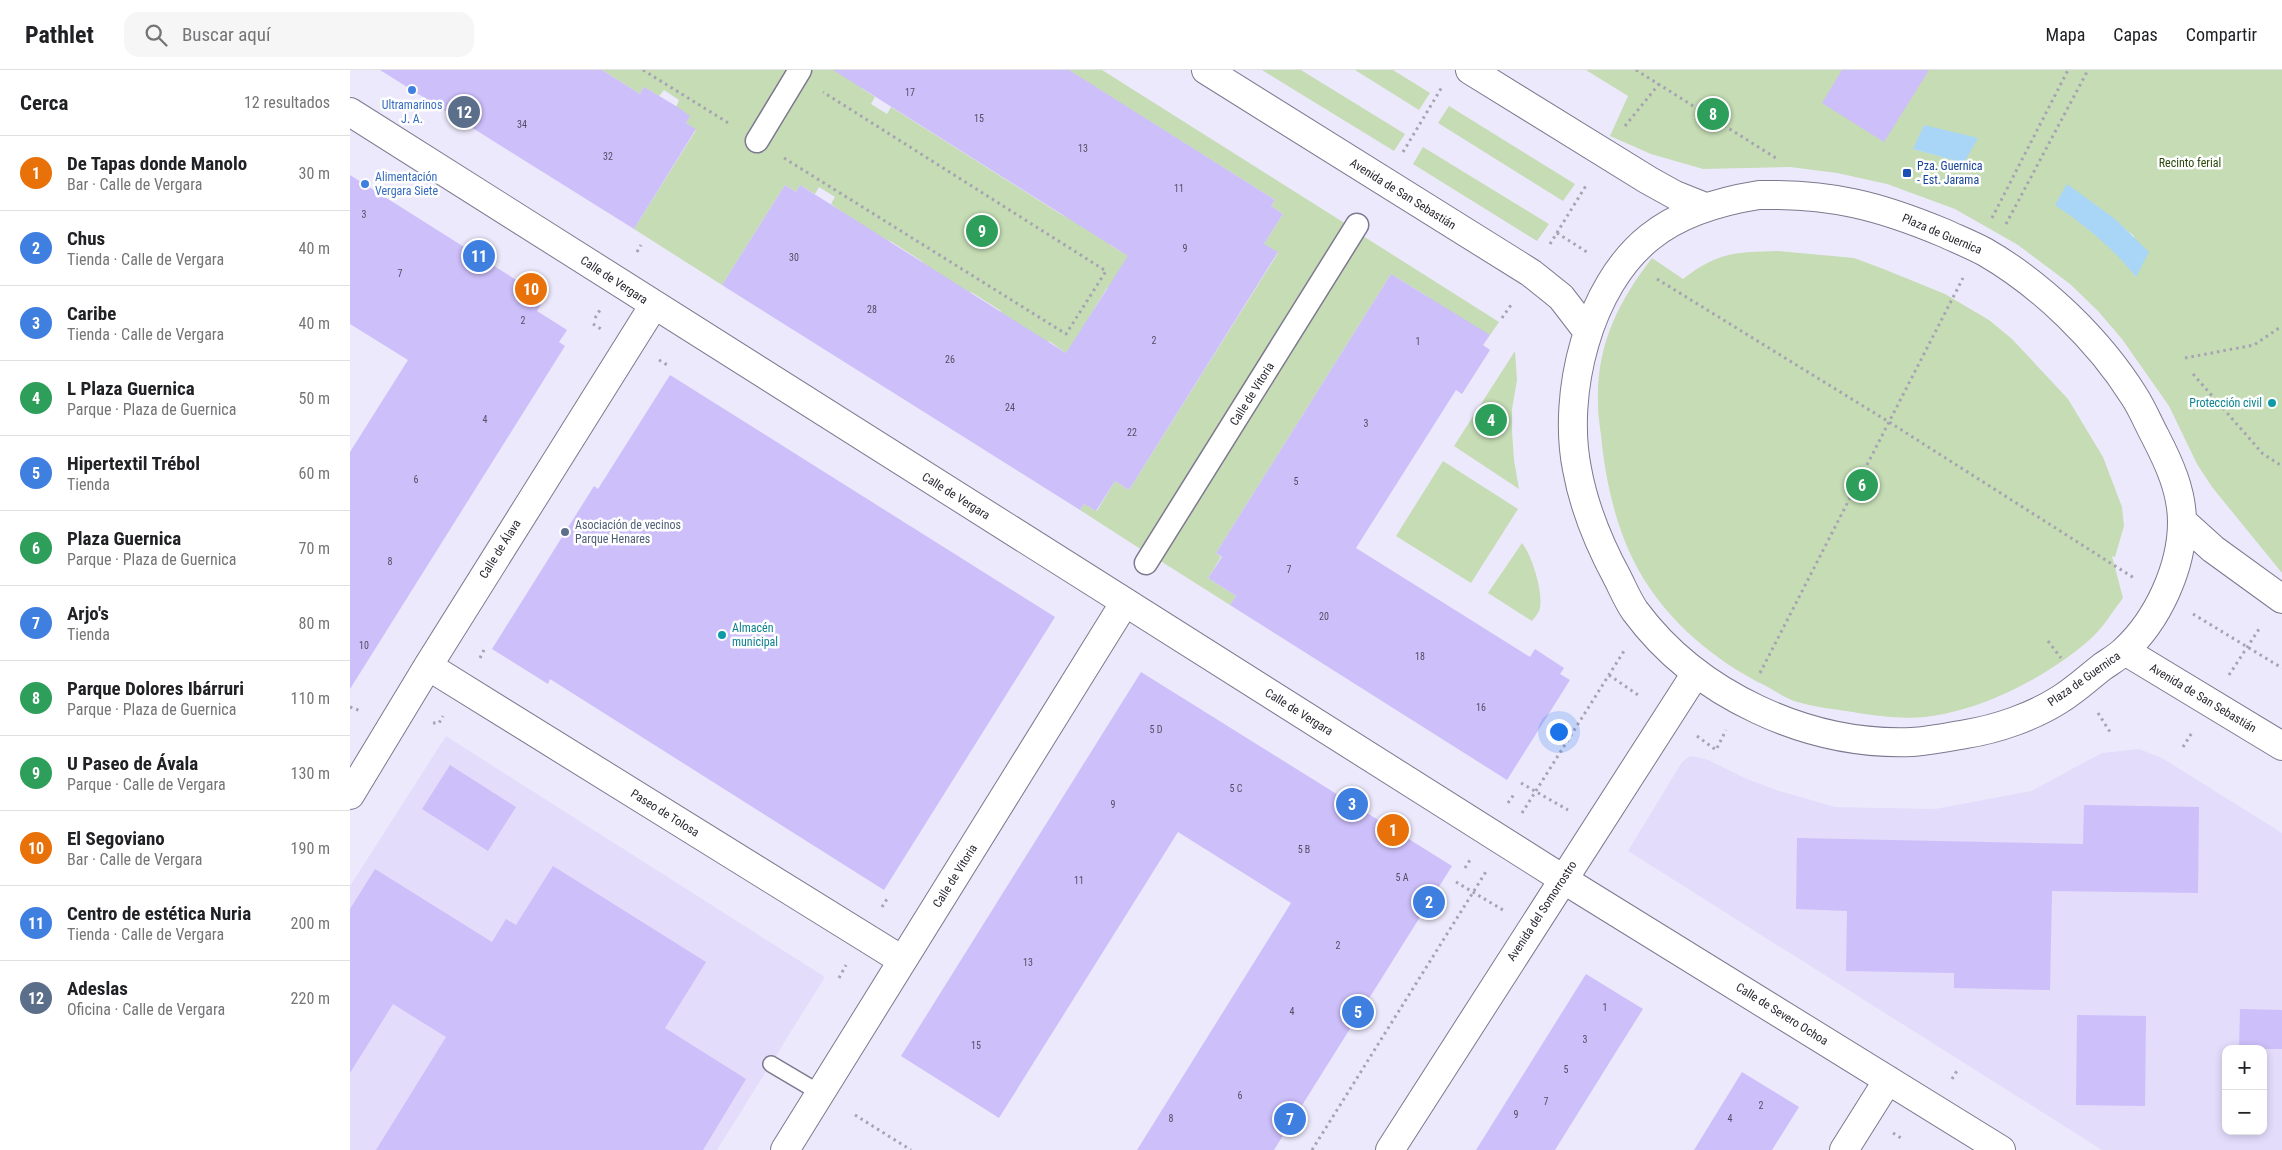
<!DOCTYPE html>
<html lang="es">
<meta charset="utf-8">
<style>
:root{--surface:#fff;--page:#f6f6f6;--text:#202124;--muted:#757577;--line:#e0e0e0;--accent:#8c5ed8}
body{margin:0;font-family:"Roboto Condensed",sans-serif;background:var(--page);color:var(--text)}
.controls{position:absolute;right:15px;bottom:15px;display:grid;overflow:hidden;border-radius:10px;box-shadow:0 2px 8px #0003}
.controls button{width:45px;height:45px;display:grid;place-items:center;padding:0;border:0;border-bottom:1px solid var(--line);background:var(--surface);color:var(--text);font:25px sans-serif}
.you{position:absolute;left:1208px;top:661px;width:18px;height:18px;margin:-12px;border:4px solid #fff;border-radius:50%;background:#1a73e8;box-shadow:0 0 0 8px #1a73e833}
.badge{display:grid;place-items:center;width:32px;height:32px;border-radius:50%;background:var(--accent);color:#fff;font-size:16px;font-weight:700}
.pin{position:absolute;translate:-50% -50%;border:2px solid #fff;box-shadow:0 1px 5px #0006}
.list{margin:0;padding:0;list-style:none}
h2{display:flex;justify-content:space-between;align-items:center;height:65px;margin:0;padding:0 20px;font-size:21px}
h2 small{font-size:16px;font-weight:400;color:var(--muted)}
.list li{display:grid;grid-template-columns:32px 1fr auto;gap:15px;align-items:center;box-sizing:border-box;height:75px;padding:0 20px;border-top:1px solid var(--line)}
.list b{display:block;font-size:19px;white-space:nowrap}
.list p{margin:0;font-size:16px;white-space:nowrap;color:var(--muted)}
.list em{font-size:16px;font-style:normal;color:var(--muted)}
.icon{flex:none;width:28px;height:28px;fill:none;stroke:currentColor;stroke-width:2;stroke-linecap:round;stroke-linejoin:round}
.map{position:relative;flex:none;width:1932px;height:1080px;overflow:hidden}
header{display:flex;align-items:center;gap:30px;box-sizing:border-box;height:70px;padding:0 25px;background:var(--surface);border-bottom:1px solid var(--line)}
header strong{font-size:24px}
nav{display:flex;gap:28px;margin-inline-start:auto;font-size:18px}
.search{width:350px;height:45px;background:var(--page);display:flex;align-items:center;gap:12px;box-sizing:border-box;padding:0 18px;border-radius:15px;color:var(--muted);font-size:19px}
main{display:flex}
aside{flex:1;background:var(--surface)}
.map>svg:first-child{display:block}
.built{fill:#e3dcfb;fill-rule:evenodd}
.green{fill:#c5dcb4;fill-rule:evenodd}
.water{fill:#a9d6f7}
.building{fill:#cdbffa}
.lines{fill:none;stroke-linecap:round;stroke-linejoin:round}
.service-casing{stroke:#7d798e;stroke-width:18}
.pedestrian-casing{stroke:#7d798e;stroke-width:25}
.minor-casing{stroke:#7d798e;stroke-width:30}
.tertiary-casing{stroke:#7d798e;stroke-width:30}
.path{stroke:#a6a3b3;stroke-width:3;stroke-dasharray:2.5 4;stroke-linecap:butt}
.service{stroke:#fff;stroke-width:15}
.pedestrian{stroke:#fff;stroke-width:22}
.minor{stroke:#fff;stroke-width:28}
.tertiary{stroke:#fff;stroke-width:28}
.shop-dot{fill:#3f7fe0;stroke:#fff;stroke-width:2}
.transit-dot{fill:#1a4fb4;stroke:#fff;stroke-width:2}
.culture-dot{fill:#0f9aa8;stroke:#fff;stroke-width:2}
.service-dot{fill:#5c6f8a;stroke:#fff;stroke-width:2}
.labels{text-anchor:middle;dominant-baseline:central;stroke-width:5;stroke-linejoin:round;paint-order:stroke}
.number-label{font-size:10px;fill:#534e63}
.shop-label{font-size:12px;fill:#366cbe;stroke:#fff}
.park-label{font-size:12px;fill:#2b470d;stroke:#fff}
.transit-label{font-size:12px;fill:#164399;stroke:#fff;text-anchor:start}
.street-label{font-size:12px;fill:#2a2831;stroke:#fff}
.culture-label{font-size:12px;fill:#0d838f;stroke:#fff;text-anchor:end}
.service-label{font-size:12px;fill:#4e5e75;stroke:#fff;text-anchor:start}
</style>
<header>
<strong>Pathlet</strong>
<div class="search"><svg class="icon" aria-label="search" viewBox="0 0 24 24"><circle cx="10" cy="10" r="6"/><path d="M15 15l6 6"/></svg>Buscar aquí</div>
<nav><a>Mapa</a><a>Capas</a><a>Compartir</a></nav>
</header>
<main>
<aside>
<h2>Cerca<small>12 resultados</small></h2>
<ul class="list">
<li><span class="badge" style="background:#e8710a">1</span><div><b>De Tapas donde Manolo</b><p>Bar · Calle de Vergara</p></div><em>30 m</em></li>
<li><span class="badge" style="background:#3f7fe0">2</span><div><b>Chus</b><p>Tienda · Calle de Vergara</p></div><em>40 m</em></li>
<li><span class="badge" style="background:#3f7fe0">3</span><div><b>Caribe</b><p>Tienda · Calle de Vergara</p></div><em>40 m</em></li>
<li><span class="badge" style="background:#2e9e5b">4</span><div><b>L Plaza Guernica</b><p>Parque · Plaza de Guernica</p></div><em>50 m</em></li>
<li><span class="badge" style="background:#3f7fe0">5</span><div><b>Hipertextil Trébol</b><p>Tienda</p></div><em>60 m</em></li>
<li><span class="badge" style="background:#2e9e5b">6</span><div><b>Plaza Guernica</b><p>Parque · Plaza de Guernica</p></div><em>70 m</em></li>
<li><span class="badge" style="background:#3f7fe0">7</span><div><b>Arjo's</b><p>Tienda</p></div><em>80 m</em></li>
<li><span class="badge" style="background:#2e9e5b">8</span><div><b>Parque Dolores Ibárruri</b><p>Parque · Plaza de Guernica</p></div><em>110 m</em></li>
<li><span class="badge" style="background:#2e9e5b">9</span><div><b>U Paseo de Ávala</b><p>Parque · Calle de Vergara</p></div><em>130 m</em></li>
<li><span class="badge" style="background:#e8710a">10</span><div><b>El Segoviano</b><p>Bar · Calle de Vergara</p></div><em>190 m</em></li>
<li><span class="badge" style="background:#3f7fe0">11</span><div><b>Centro de estética Nuria</b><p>Tienda · Calle de Vergara</p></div><em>200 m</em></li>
<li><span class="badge" style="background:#5c6f8a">12</span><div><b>Adeslas</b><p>Oficina · Calle de Vergara</p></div><em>220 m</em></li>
</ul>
</aside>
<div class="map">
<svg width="1932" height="1080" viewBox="0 0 1932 1080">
<rect width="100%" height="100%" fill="#ede9fc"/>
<path class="built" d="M96,666L475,907L367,1080H0V816Z
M1789,679L1812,688L1932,763V1080H1752L1278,781L1332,692L1340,686L1356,689L1397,709L1426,720L1485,737L1585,739L1681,721L1752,683ZM1876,979H1913V1061H1876Z"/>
<path class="green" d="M252,0H507L515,11L511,18L525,27L521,34L537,44L541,37L712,145L765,168L760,175L775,184H820L757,218L738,249L734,296L699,271L695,278L647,249L651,241L621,222L616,229L569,199L573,192L542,172L491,150L495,144L481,134L485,127L469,117L465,124L450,115L446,122L435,115L372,215L284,159L346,60L336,53L326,37L329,30L314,20L309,26L294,17L290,24Z
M718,0H752L996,154L792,480L730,440L734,434L747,441L765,411L779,420L928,183L914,174L933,144L921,136L925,130Z
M912,0H951L1055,64L1044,81Z
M1005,0H1043L1080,23L1069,40Z
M1236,0H1932V503L1862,417L1847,394L1819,336L1772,269L1748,241L1720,214L1668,175L1605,139L1537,114L1487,103L1440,97L1353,99L1301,84L1260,66L1278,26ZM1574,55L1614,93L1564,79ZM1743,133L1784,166L1786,207L1769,185L1730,152Z
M1099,36L1225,114L1213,131L1088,53Z
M1073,77L1199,154L1187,171L1063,94Z
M1013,166L1149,252L1140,265L1073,240L1080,228L1041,204L866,483L871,487L858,508L886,526L880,535L809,490Z
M1428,181L1504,188L1531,198L1595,224L1639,250L1662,269L1718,329L1753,387L1772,437L1774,456L1765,487L1762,486L1773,528C1762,542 1752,560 1738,571C1697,607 1631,641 1575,647C1552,649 1526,646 1503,642C1483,639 1463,637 1444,631C1434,627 1425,621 1416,616C1365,591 1318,552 1289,501C1268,463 1257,419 1252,375C1251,361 1248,348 1248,334C1246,276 1268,232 1302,188L1333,209C1367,182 1387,182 1428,181Z
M1165,281L1167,310L1162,339V361L1164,390L1169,419L1104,376Z
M1093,391L1168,439L1121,513L1046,466Z
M1172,473C1182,485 1195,526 1189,541C1187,545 1184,548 1182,551L1138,523Z"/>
<path class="water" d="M1574,55L1628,68L1614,93L1563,79Z
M1717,114L1765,149L1799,182L1786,207C1763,178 1736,156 1705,135Z"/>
<path class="building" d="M30,0H252L290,24L294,17L326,36L340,46L336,53L346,59L284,159Z
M483,0H719L925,130L921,136L933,144L914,174L928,182L779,420L765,411L746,441L734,434L730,440L372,215L435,115L446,122L450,115L716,283L778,186Z
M1492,0H1579L1534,72L1472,33Z
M0,105L195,228L187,241L217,260L209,272L215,276L0,619V382L58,290L0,254Z
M1041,204L1140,265L1133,275L1140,280L1112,324L1106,320L1006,478L1180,587L1185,579L1214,598L1210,604L1220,610L1157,710L880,535L886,526L858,508L872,487L866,483Z
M320,305L705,547L534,820L200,609L198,614L142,579L244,416L248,419Z
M791,602L1102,796L924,1080H787L941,833L828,762L649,1048L551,986Z
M100,695L166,737L138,781L72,739Z
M1734,735L1849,737L1848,823L1702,821L1700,920L1604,918V903L1496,901L1497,841L1446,839L1447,768L1733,774Z
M203,796L356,892L315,958L396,1009L353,1080H26L96,967L43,934L0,1003V839L25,799L142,872L156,849L166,855Z
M1236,904L1293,939L1266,982L1205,1080H1126Z
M1890,939L1932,940V979H1889Z
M1727,945L1796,946L1795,1036L1726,1035Z
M1392,1002L1449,1037L1422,1080H1344Z"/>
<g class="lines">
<g class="service-casing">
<path id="service" d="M421,994L470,1023"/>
</g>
<g class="pedestrian-casing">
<path id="pedestrian" d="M407,71L450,0
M796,493L1007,155"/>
</g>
<g class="minor-casing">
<path id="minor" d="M0,42L1232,821L1651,1080
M78,596L552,890
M0,725L78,596L304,235
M435,1080L775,532
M1040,1080L1346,603
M1494,1080L1538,1010"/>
</g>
<g class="tertiary-casing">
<path id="tertiary" d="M856,0L1181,203L1211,227L1238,262
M1120,0L1298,110L1325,125L1355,137
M1409,125C1481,124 1527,135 1594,163C1607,169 1622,175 1635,182C1692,215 1749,270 1784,326C1792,338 1798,353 1805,366C1819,393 1832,421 1832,452C1832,497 1808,550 1774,581C1768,587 1759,592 1752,597C1738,608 1724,621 1709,630C1682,647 1647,659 1616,664C1598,667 1579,671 1562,672C1458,676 1347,625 1285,541C1278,531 1273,519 1268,509C1249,474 1234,438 1227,399C1212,324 1238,216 1300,167C1331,142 1371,131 1409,125Z
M1832,451L1863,479L1932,529
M1775,581L1932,676"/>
</g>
<path class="path" d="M293,0L380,54
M1286,0L1429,90
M1275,56L1309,14
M1053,82L1092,17
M434,88L716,264L756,201L473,22
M1642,148L1718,0
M1656,154L1738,0
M1207,163L1240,184
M1200,174L1237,114
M287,182L291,175
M1307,209L1539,352L1784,508
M245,248L250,240
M1152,248L1163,232
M243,254L251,259
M1835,288L1904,275L1932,256
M309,290L319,296
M1843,304L1913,384L1932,396
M1843,544L1932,598
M1698,571L1711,588
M130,588L134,580
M1410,603L1613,208
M1259,605L1291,627
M1879,605L1911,556
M0,637L11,641
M1748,643L1762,665
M83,653H89L93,646
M1347,666L1366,680L1376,660
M1833,677L1843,661
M1171,713L1218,740
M1158,733L1165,723
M1172,743L1274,581
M1115,798L1120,790
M1106,812L1153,840
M532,837L537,829
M489,908L496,895
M1602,1009L1608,999
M505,1045L561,1080
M1543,1063L1554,1070
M962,1080L1137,800"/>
<use href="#service" class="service"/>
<use href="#pedestrian" class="pedestrian"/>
<use href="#minor" class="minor"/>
<use href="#tertiary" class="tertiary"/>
</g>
<g class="shop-dot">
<circle cx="62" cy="20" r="5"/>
<circle cx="15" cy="114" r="5"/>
</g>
<rect class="transit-dot" x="1552" y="98" width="10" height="10" rx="2.5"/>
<g class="culture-dot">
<circle cx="1922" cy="333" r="5"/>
<circle cx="372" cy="565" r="5"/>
</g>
<circle class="service-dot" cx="215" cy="462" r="5"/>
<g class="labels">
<g class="number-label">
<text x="560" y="22">17</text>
<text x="629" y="48">15</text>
<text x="172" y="54">34</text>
<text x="733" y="78">13</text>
<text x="258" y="86">32</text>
<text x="829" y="118">11</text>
<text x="14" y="144">3</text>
<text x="835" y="178">9</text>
<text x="444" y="187">30</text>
<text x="50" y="203">7</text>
<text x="522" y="239">28</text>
<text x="173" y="250">2</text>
<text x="804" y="270">2</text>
<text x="1068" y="271">1</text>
<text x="600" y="289">26</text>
<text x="660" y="337">24</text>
<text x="135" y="349">4</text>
<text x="1016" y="353">3</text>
<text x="782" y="362">22</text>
<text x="66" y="409">6</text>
<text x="946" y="411">5</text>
<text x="40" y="491">8</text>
<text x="939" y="499">7</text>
<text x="974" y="546">20</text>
<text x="14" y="575">10</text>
<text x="1070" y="586">18</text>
<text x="1131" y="637">16</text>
<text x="806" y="659">5 D</text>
<text x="886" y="718">5 C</text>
<text x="763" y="734">9</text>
<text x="954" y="779">5 B</text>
<text x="1052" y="807">5 A</text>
<text x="729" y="810">11</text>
<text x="988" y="875">2</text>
<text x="678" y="892">13</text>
<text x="1255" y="937">1</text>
<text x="942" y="941">4</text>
<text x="1235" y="969">3</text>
<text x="626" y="975">15</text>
<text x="1216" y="999">5</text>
<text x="890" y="1025">6</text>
<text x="1196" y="1031">7</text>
<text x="1411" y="1035">2</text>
<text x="1166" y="1044">9</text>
<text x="821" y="1048">8</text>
<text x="1380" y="1048">4</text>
</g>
<g class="shop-label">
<text x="62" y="35">Ultramarinos<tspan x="62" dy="14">J. A.</tspan></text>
<text x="25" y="107" text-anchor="start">Alimentación<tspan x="25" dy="14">Vergara Siete</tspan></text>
</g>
<g class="park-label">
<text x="1840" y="93">Recinto ferial</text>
</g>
<g class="transit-label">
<text x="1567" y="96">Pza. Guernica<tspan x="1567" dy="14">- Est. Jarama</tspan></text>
</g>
<g class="street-label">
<text transform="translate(1053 124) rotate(32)">Avenida de San Sebastián</text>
<text transform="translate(1592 164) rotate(23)">Plaza de Guernica</text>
<text transform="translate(264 210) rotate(33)">Calle de Vergara</text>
<text transform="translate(902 324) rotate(-58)">Calle de Vitoria</text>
<text transform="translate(606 426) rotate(32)">Calle de Vergara</text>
<text transform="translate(150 479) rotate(-58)">Calle de Álava</text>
<text transform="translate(1734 609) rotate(-35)">Plaza de Guernica</text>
<text transform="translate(1853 628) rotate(31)">Avenida de San Sebastián</text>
<text transform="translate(949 642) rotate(32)">Calle de Vergara</text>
<text transform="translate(315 743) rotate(32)">Paseo de Tolosa</text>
<text transform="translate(605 806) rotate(-58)">Calle de Vitoria</text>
<text transform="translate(1192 841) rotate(-57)">Avenida del Somorrostro</text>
<text transform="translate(1432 944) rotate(32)">Calle de Severo Ochoa</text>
</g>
<g class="culture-label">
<text x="1912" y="333">Protección civil</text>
<text x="382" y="558" text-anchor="start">Almacén<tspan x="382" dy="14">municipal</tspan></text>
</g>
<g class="service-label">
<text x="225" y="455">Asociación de vecinos<tspan x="225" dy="14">Parque Henares</tspan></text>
</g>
</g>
</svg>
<div class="controls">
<button>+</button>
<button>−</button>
</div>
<div class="you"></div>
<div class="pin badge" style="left:1043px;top:760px;background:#e8710a">1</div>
<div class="pin badge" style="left:1079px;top:832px;background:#3f7fe0">2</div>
<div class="pin badge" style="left:1002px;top:734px;background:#3f7fe0">3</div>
<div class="pin badge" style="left:1141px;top:350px;background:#2e9e5b">4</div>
<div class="pin badge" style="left:1008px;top:942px;background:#3f7fe0">5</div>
<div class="pin badge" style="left:1512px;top:415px;background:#2e9e5b">6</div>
<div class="pin badge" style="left:940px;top:1049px;background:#3f7fe0">7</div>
<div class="pin badge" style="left:1363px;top:44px;background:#2e9e5b">8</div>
<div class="pin badge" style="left:632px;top:161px;background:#2e9e5b">9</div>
<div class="pin badge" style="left:181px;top:219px;background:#e8710a">10</div>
<div class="pin badge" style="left:129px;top:186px;background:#3f7fe0">11</div>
<div class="pin badge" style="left:114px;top:42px;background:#5c6f8a">12</div>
</div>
</main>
